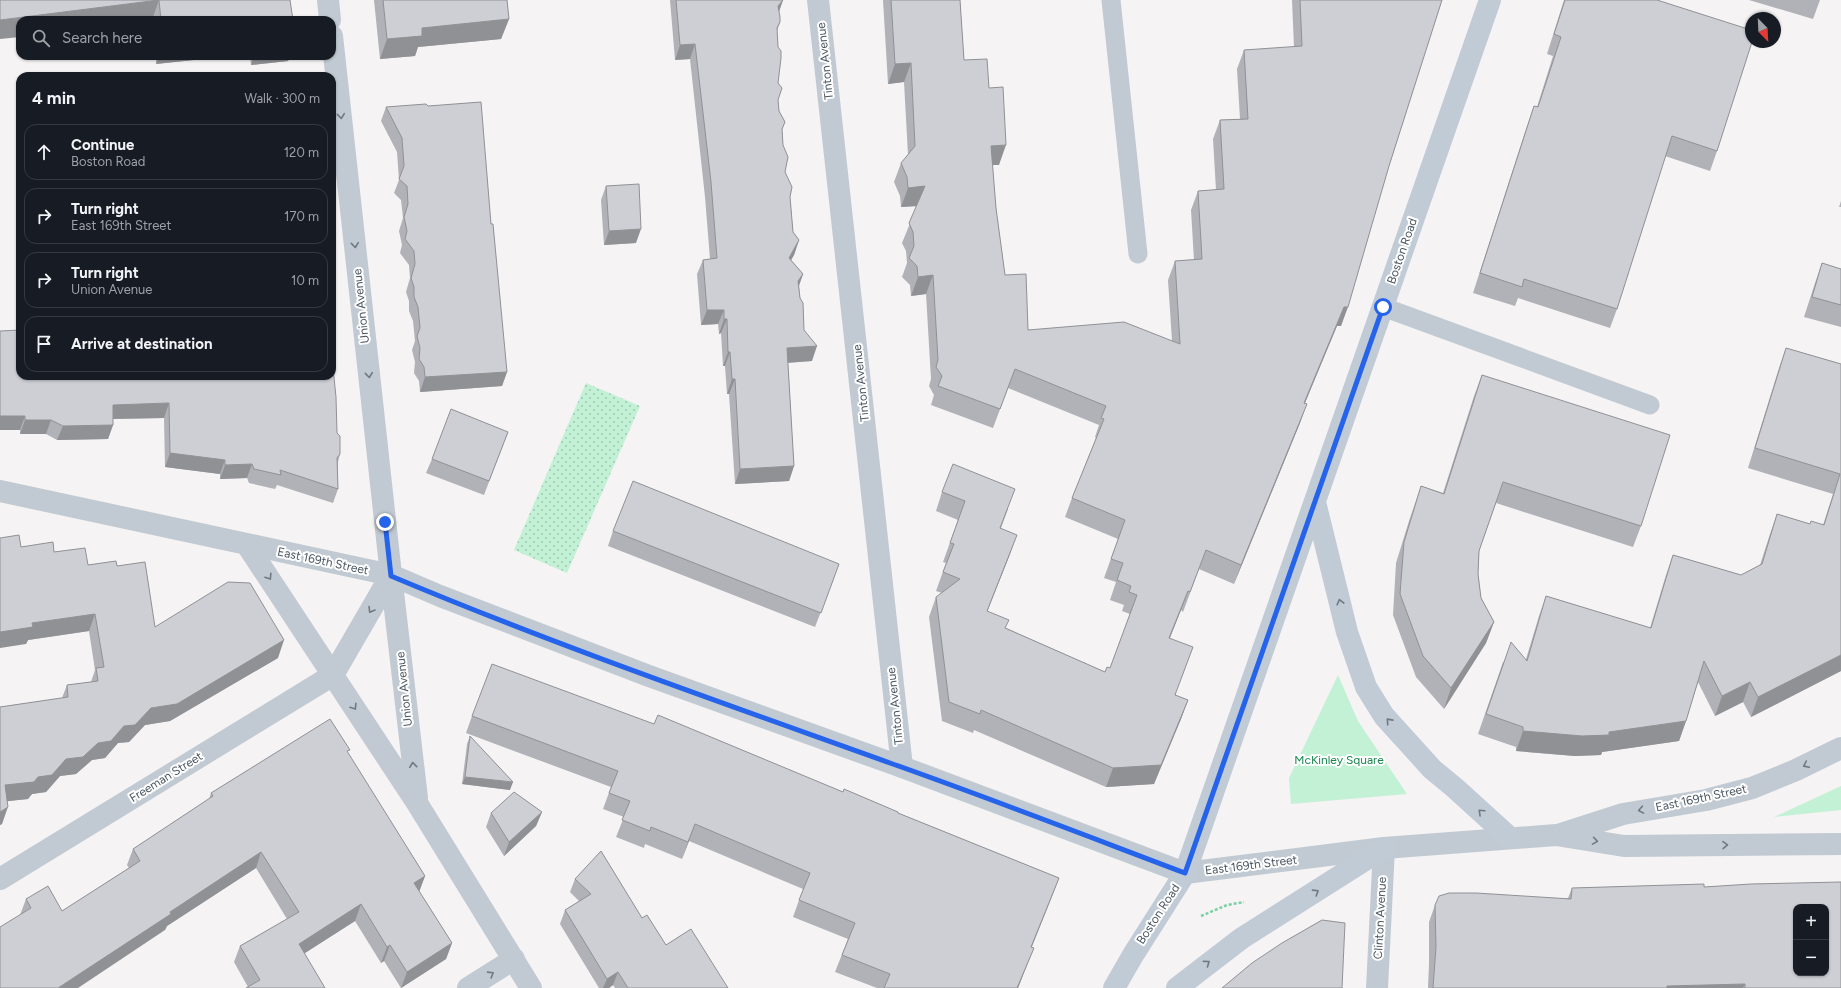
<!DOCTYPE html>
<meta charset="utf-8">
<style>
:root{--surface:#171b24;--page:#20242c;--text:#f1f3f6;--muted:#9ea1a6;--line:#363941}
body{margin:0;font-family:Figtree,sans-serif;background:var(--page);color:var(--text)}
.controls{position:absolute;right:12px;bottom:12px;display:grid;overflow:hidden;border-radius:8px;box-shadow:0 1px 3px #0004}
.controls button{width:36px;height:36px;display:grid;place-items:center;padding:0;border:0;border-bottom:1px solid var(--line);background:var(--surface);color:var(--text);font:20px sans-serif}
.compass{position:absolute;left:1745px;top:12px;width:36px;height:36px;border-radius:50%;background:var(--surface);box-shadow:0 1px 3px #0004;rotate:156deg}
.stop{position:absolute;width:12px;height:12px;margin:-9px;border:3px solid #2563eb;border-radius:50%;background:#fff}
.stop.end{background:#2563eb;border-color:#fff;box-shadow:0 1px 4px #0008}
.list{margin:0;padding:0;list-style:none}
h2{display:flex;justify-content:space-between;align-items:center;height:52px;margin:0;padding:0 16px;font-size:17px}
h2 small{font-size:13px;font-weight:400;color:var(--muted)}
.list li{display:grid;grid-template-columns:26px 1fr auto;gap:12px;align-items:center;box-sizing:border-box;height:56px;margin:0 8px 8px;padding:0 8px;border:1px solid var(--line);border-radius:12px}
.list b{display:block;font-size:15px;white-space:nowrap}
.list p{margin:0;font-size:13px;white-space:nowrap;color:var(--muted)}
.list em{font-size:13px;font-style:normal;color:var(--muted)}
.icon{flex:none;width:22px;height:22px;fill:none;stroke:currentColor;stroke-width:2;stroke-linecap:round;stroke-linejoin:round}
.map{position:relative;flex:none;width:1841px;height:988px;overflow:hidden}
.search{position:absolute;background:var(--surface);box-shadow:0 1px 3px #0004;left:16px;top:16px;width:320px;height:44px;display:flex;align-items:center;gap:10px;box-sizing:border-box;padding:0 14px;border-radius:12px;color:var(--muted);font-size:15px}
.panel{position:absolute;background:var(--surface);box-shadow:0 1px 3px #0004;left:16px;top:72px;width:320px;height:308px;border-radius:12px}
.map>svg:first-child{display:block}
.grass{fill:url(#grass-dots)}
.green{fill:#c3f1d5}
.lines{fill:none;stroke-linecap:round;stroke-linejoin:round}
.path{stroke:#7ad0a6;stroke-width:2.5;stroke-dasharray:3 2;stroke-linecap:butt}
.service{stroke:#c1cad2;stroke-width:19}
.minor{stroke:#c1cad2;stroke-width:22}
.tertiary{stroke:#c1cad2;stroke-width:22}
.secondary{stroke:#c1cbd6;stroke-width:22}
.wall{fill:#b0b2b7}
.shaded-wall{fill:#909195}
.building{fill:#cdcfd5;stroke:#909195;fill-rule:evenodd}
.oneway{stroke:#6e7983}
.oneway2{stroke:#6e7984}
.route{stroke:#2563eb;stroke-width:5}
.labels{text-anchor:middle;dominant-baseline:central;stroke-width:4;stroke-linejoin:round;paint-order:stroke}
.street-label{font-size:12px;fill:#4a5661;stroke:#fff}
.park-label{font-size:12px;fill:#17864f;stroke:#fff}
</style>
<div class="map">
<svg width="1841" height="988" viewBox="0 0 1841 988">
<defs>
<pattern id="grass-dots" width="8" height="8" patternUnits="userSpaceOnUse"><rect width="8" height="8" fill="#c3f1d5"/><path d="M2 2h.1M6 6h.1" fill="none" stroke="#a0c6b0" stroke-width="1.8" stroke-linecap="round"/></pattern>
</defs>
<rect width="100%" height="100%" fill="#f5f3f3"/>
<path class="grass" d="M586,383L640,406L567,573L514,550Z"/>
<path class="green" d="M1338,675L1358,721L1407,794L1291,804L1289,778Z
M1841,786V810L1774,817Z"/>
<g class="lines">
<path class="path" d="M1201,916L1227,905L1244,902"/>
<path class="service" d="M1111,0L1138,254
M1383,307L1650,405"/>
<path class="minor" d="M328,0L330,20
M818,0L902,767
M247,545L417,803L531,988
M391,575L417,798
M0,879L333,675L391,575L332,36
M468,988L514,959
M1377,988L1384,848"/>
<path class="tertiary" d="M0,491L391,575L440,596L649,676L902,767L1185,873L1384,848L1556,835L1624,846L1841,844
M1561,834L1623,814L1706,800L1752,788L1796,770L1841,748"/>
<path class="secondary" d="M1315,502L1347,632L1366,687L1384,716L1432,769L1455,788L1510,838
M1114,988L1133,955L1185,873L1490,0
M1177,988L1242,938L1384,848"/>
</g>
<path class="wall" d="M0,0H290L293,20H20Z
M374,0H507L509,19L501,39L418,47L415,56L380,59Z
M670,0H783L779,12L780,22L777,31L778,100L779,111L785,122L782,130L785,172L790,197L793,232L799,240L794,255L791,260L803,274L799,286L800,298L804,330L812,361L788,363L794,466L789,481L735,484L729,394H727L725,366H723L721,333L719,334L718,324L701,325L697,274L703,260L710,259L705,197L690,59L675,60Z
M883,0H960L964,60L989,88L999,165H992L996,208L1005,275L1028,330L1172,341L1168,280L1175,261L1194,260L1191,210L1198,191L1216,190L1213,139L1220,120L1240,119L1237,69L1244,50L1294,47L1292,0H1442L1389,166L1341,326H1337L1305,403L1300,423L1234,584L1199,569L1183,612L1181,610L1170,638L1176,695L1188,700L1181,719L1154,784L1106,787L974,730L973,733L942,721L929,617L936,597L942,593L936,591L946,563L943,562L958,520L936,511L942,492L1008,509L1001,528L1010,554L987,611L1006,628L1105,672L1110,668L1130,614L1122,611L1124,605L1110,600L1116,582L1104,578L1118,539L1065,517L1072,498L1096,438L1095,437L1099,425L1008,388L993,428L931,405L934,395L929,386L931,379L926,294L911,296L910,285L902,277L907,263L906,251L902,243L917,206L901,207L900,196L894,182L901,163L908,155L904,82L888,84Z
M1564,0H1657L1717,151L1710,171L1665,156L1617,309L1610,328L1518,298L1515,306L1473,293L1527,126L1534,106L1537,107L1553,56L1547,54Z
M1749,0H1820L1813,19Z
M156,56H231L156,64Z
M250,56H290L288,61L251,65Z
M386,107L491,224L507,372L502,386L420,392L419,381L414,373L415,362L412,350L415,341L413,321L409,311V301L406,292L410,278L409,265L400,253L402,245L399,231L403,218L401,200L394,193L399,180L397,152L381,121Z
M606,186L636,243L604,245L601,200Z
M1841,201V207H1839Z
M1822,263L1841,269V327L1804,317L1815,283Z
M0,331L20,376L337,433L340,454L338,462V489L333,503L277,485L275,489L249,483L247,478L220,479V474L165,467L164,418L113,419V425L108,439L57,440L46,434H20V430H0Z
M1786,348L1841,364V671L1751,717L1743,702L1715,716L1698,682L1686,721L1679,741L1602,752L1601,755L1575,756L1516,751V747L1478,734L1503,662L1526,659L1539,616L1546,596L1650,628L1666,575L1673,555L1741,575L1760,565L1770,534L1777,514L1810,524L1823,525L1833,494L1748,468L1779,368Z
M1482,375L1641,526L1633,547L1496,503L1479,551L1478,574L1481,598L1494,622L1486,643L1444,709L1416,677L1393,615L1396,563L1409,521L1421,486L1443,493L1474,396Z
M508,432L484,495L426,473L432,459Z
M613,531L834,578L815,627L608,546Z
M21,547L54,552L88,565L117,566L155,627L278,658L170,721L145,725L129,742L118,743L105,758L92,760L76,774L60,776L46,792L32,794L28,799L7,801L2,824L0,825V707L62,698L67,685L91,682L95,670L89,631L28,640L26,644Z
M472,716L654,724L843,792L898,813L1059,878L1031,947L1034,948L1027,965L1018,988H877L835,972L848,939L793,917L803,889L689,841L682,859L645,844L644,848L616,837L624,817L603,809L611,787L466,733Z
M470,736L510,790L462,784L467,744Z
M348,754L425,876L419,892L452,943L446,959L401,988L384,961L381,963L355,921L305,953L248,987L234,962L240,946L287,919L256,868L167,926L165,930L20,915L26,899L62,911L129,868L127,865L133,849L209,799L211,793Z
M542,812L536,826L504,856L486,827L491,813Z
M575,879L642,918L666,945L728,988H615L613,985L609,988H599L560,924L565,910L579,901L570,892Z
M1704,887L1841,988H1428L1429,964V922L1435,905L1568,898L1572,888Z"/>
<path class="shaded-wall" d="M159,0L152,20H20V37L0,39V20Z
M783,0L778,14V6Z
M509,19L501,39L418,47L415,56L380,59L387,39L422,28Z
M695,44L690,59L675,60L680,45Z
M159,56H231L156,64Z
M254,56H290L288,61L251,65Z
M911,63L904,82L888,84L895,64Z
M1006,145L999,165H984L991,146Z
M925,186L918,206L901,207L908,188Z
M641,229L636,243L604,245L609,231Z
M799,240L794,255L784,272L789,258Z
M803,274L798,288V281Z
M933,275L926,294L911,296L918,277Z
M1344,307H1348L1341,326H1337L1297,422L1304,403Z
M707,310H724L718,324L701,325Z
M724,319H727L721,333L719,334Z
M817,346L812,361L782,363L787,348Z
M728,352H730L725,366H723Z
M507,372L502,386L420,392L425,377Z
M732,379H735L729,394H727Z
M169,403L164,418L108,419L113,405Z
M1307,404L1300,423L1234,584L1241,565Z
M0,416H25L20,430H0Z
M25,420H51L46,434H20Z
M113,425L108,439L57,440L63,426Z
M170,453L225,460L220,474L165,467Z
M252,464L247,478L220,479L225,465Z
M794,466L789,481L735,484L740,469Z
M1017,535L1010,554L980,630L987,611Z
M1188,591L1181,610L1162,657L1169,638Z
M95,614L89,631L28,640L26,644L0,648V632L32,623Z
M1494,622L1486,643L1444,709L1451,688Z
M284,640L278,658L170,721L145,725L129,742L118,743L105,758L92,760L76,774L60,776L46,792L32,794L28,799L0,802L5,785L38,777L66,759L98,743L151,708Z
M1841,655V671L1751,717L1758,697Z
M1750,682L1743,702L1715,716L1722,696Z
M1188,700L1181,719L1154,784L1106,787L1113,768Z
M1686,721L1679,741L1602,752L1601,755L1575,756L1516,751L1523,731L1609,732Z
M465,777L513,782L510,790L462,784Z
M8,807L2,824L0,825V812Z
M542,812L536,826L504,856L509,842Z
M695,824L689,841L682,859L688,842Z
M261,852L256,868L167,926L165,930L78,988H58L170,912Z
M425,876L419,892L414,883Z
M1059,878L1053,894L1025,964L1031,947Z
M361,904L355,921L294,960L299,944Z
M452,943L446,959L401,988L407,972Z
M390,945L384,961L381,963L387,947Z
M1034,948L1027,965L1018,988H1017Z
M618,972L613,985L609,988H603L607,979Z
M1745,984L1743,988H1666L1667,986Z"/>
<path class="building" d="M0,0H290L293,20H161L159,0L0,20Z
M383,0H507L509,19L422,28V36L387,39Z
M676,0H783L778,6L780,17V22L777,28L778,47L781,51V58L778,83L782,88L778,100L779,111L785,122L782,129L783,145L788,157L785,172L792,187L790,197L793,232L799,240L789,258L803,274L798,281L800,298L803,303L804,330L817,346L787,348L794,466L740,469L735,379H732L730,352H728L727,319H724V310H707L703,260L717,258L711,182L695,44L680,45Z
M891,0H960L964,60L987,59L989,88L1003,87L1006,145L991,146L996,208L1005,275L1026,274L1028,330L1124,322L1180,344L1175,261L1202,259L1198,191L1224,189L1220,120L1248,119L1244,50L1302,46L1300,0H1442L1389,166L1348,307H1344L1304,403L1307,404L1241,565L1206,550L1190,592L1188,591L1169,638L1193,647L1175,695L1188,700L1161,765L1113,768L981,710L980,714L949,702L936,597L960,579L943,572L954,544L950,543L965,501L942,492L953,464L1015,489L1000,528L1017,535L987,611L1009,620L1005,628L1105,672L1107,667L1110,668L1137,595L1129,592L1131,586L1117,580L1123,563L1111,559L1125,520L1072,498L1104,419L1101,418L1106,406L1015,369L1000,409L938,386L942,376L936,367L938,360L933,275L918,277L917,266L909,258L914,246L913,232L909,223L925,186L908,188L907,177L901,163L915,146L911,63L895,64Z
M1565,0H1657L1751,30V42H1752L1717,151L1672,136L1617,309L1524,279L1522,287L1480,273L1534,106L1538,107L1561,37L1554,34Z
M481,102L491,224H493L507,372L425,377L424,367L419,359L420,348L417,336L420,328L418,307L414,297V287L411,278L415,264L414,251L405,239L407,231L404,217L408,204L407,186L399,179L404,166L402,138L386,107L426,104L428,106Z
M639,184L641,229L609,231L606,186Z
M1822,263L1841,269V305L1812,297Z
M20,330V376H332V358L336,397L337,433L340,436V454L337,458L338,489L280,470L281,475L254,469L252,464L225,465V460L170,453L169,403L113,405V425L63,426L51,420H25V416H0V331Z
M1786,348L1841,364V655L1758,697L1750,682L1722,696L1704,661L1686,721L1609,732V735L1582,736L1523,731V727L1486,714L1511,642L1527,661L1546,596L1651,628L1673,555L1741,575L1762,564L1777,514L1810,524L1811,521L1824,525L1840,474L1755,448Z
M1482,375L1670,435L1641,526L1503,482L1479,551L1478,574L1481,598L1494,622L1451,688L1423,656L1400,594L1404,542L1421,486L1444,494Z
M451,409L508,432L489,481L432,459Z
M633,481L839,564L821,613L613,531Z
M19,535L21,547L53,542L54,552L85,548L88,565L116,561L117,566L145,562L155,627L228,582L250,583L284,640L177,704L151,708L135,725L124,726L111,741L98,743L83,757L66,759L52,775L38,777L34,782L5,785L8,807L0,812V707L68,697L67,685L98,681L96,668L104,667L95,614L32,623L33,627L0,632V538Z
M492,664L654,724L658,715L843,792L844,789L898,812V813L1059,878L1031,947L1034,948L1017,988H884L890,974L842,955L855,923L799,900L810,873L695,824L688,842L651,827L650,831L622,820L630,801L609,793L618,771L472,716Z
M330,719L350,750L347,751L425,876L414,883L452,943L407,972L390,945L387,947L361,904L299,944L325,988H246L260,980L240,946L299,912L261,852L170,912L171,914L58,988H0V927L31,908L26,899L48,886L62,911L140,861L133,849L213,796L211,793Z
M470,736L513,782L465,777Z
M514,792L542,812L509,842L491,813Z
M601,851L642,918L647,915L666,945L691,929L728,988H628L618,972L607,979L565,910L591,894L575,879Z
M1841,882V988H1745V984L1667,986V988H1433L1436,947L1435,905L1439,896L1449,893H1476L1571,899L1572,888L1704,884V887L1751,884ZM1796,907H1826V973H1796Z
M1322,920L1345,923L1342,988H1222L1252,963L1282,943Z"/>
<defs><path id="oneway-chevron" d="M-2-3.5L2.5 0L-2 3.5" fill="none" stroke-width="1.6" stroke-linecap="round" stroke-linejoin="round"/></defs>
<g class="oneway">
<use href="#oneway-chevron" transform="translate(341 116) rotate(84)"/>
<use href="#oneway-chevron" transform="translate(355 245) rotate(84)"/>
<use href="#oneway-chevron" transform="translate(369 375) rotate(84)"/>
<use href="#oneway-chevron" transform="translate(269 577) rotate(57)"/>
<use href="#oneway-chevron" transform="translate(371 610) rotate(121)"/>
<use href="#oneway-chevron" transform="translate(354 707) rotate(57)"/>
<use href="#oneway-chevron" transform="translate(413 765) rotate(-96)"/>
<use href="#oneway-chevron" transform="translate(1806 765) rotate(154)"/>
<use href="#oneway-chevron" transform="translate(1641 810) rotate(170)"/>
<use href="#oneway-chevron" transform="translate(1595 841) rotate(9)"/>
<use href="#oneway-chevron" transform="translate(1725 845) rotate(-1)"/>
<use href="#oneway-chevron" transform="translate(491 974) rotate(-32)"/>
</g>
<g class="oneway2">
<use href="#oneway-chevron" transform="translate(1340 602) rotate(-104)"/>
<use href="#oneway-chevron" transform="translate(1389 721) rotate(-132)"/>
<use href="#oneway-chevron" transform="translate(1481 812) rotate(-137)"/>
<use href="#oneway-chevron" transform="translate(1316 892) rotate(-32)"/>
<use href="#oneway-chevron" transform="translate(1207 963) rotate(-36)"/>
</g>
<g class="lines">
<path class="route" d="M385,522L391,576C555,645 723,703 890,763C989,798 1087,836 1185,873L1383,307"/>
</g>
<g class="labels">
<g class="street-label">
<text transform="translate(825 61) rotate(-96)">Tinton Avenue</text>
<text transform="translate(1402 251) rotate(-71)">Boston Road</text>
<text transform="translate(361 306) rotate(-96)">Union Avenue</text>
<text transform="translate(861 383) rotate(-96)">Tinton Avenue</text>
<text transform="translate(323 561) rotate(12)">East 169th Street</text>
<text transform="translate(404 689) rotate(-96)">Union Avenue</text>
<text transform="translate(895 706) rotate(-96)">Tinton Avenue</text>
<text transform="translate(166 777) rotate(-32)">Freeman Street</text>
<text transform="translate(1701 798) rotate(-12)">East 169th Street</text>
<text transform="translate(1251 865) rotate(-7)">East 169th Street</text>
<text transform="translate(1158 914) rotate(-57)">Boston Road</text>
<text transform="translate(1380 918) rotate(-87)">Clinton Avenue</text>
</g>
<g class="park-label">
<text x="1339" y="760">McKinley Square</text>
</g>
</g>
</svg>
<div class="controls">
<button>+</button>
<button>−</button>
</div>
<svg class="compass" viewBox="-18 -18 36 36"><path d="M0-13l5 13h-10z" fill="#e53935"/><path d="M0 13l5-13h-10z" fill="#9ea1a6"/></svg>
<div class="stop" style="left:1383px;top:307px"></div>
<div class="stop end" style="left:385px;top:522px"></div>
<div class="search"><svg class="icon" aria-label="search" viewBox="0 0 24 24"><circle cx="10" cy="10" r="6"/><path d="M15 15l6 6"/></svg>Search here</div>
<section class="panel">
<h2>4 min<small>Walk · 300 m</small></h2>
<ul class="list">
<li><svg class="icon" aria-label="ahead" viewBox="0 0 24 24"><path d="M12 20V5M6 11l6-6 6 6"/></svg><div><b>Continue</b><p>Boston Road</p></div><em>120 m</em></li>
<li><svg class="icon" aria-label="right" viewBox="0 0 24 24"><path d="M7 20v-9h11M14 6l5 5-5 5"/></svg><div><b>Turn right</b><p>East 169th Street</p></div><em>170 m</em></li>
<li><svg class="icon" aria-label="right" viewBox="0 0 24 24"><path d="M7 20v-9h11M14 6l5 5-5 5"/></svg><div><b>Turn right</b><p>Union Avenue</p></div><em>10 m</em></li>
<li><svg class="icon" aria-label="arrive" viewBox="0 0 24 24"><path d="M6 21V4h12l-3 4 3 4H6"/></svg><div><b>Arrive at destination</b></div></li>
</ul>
</section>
</div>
